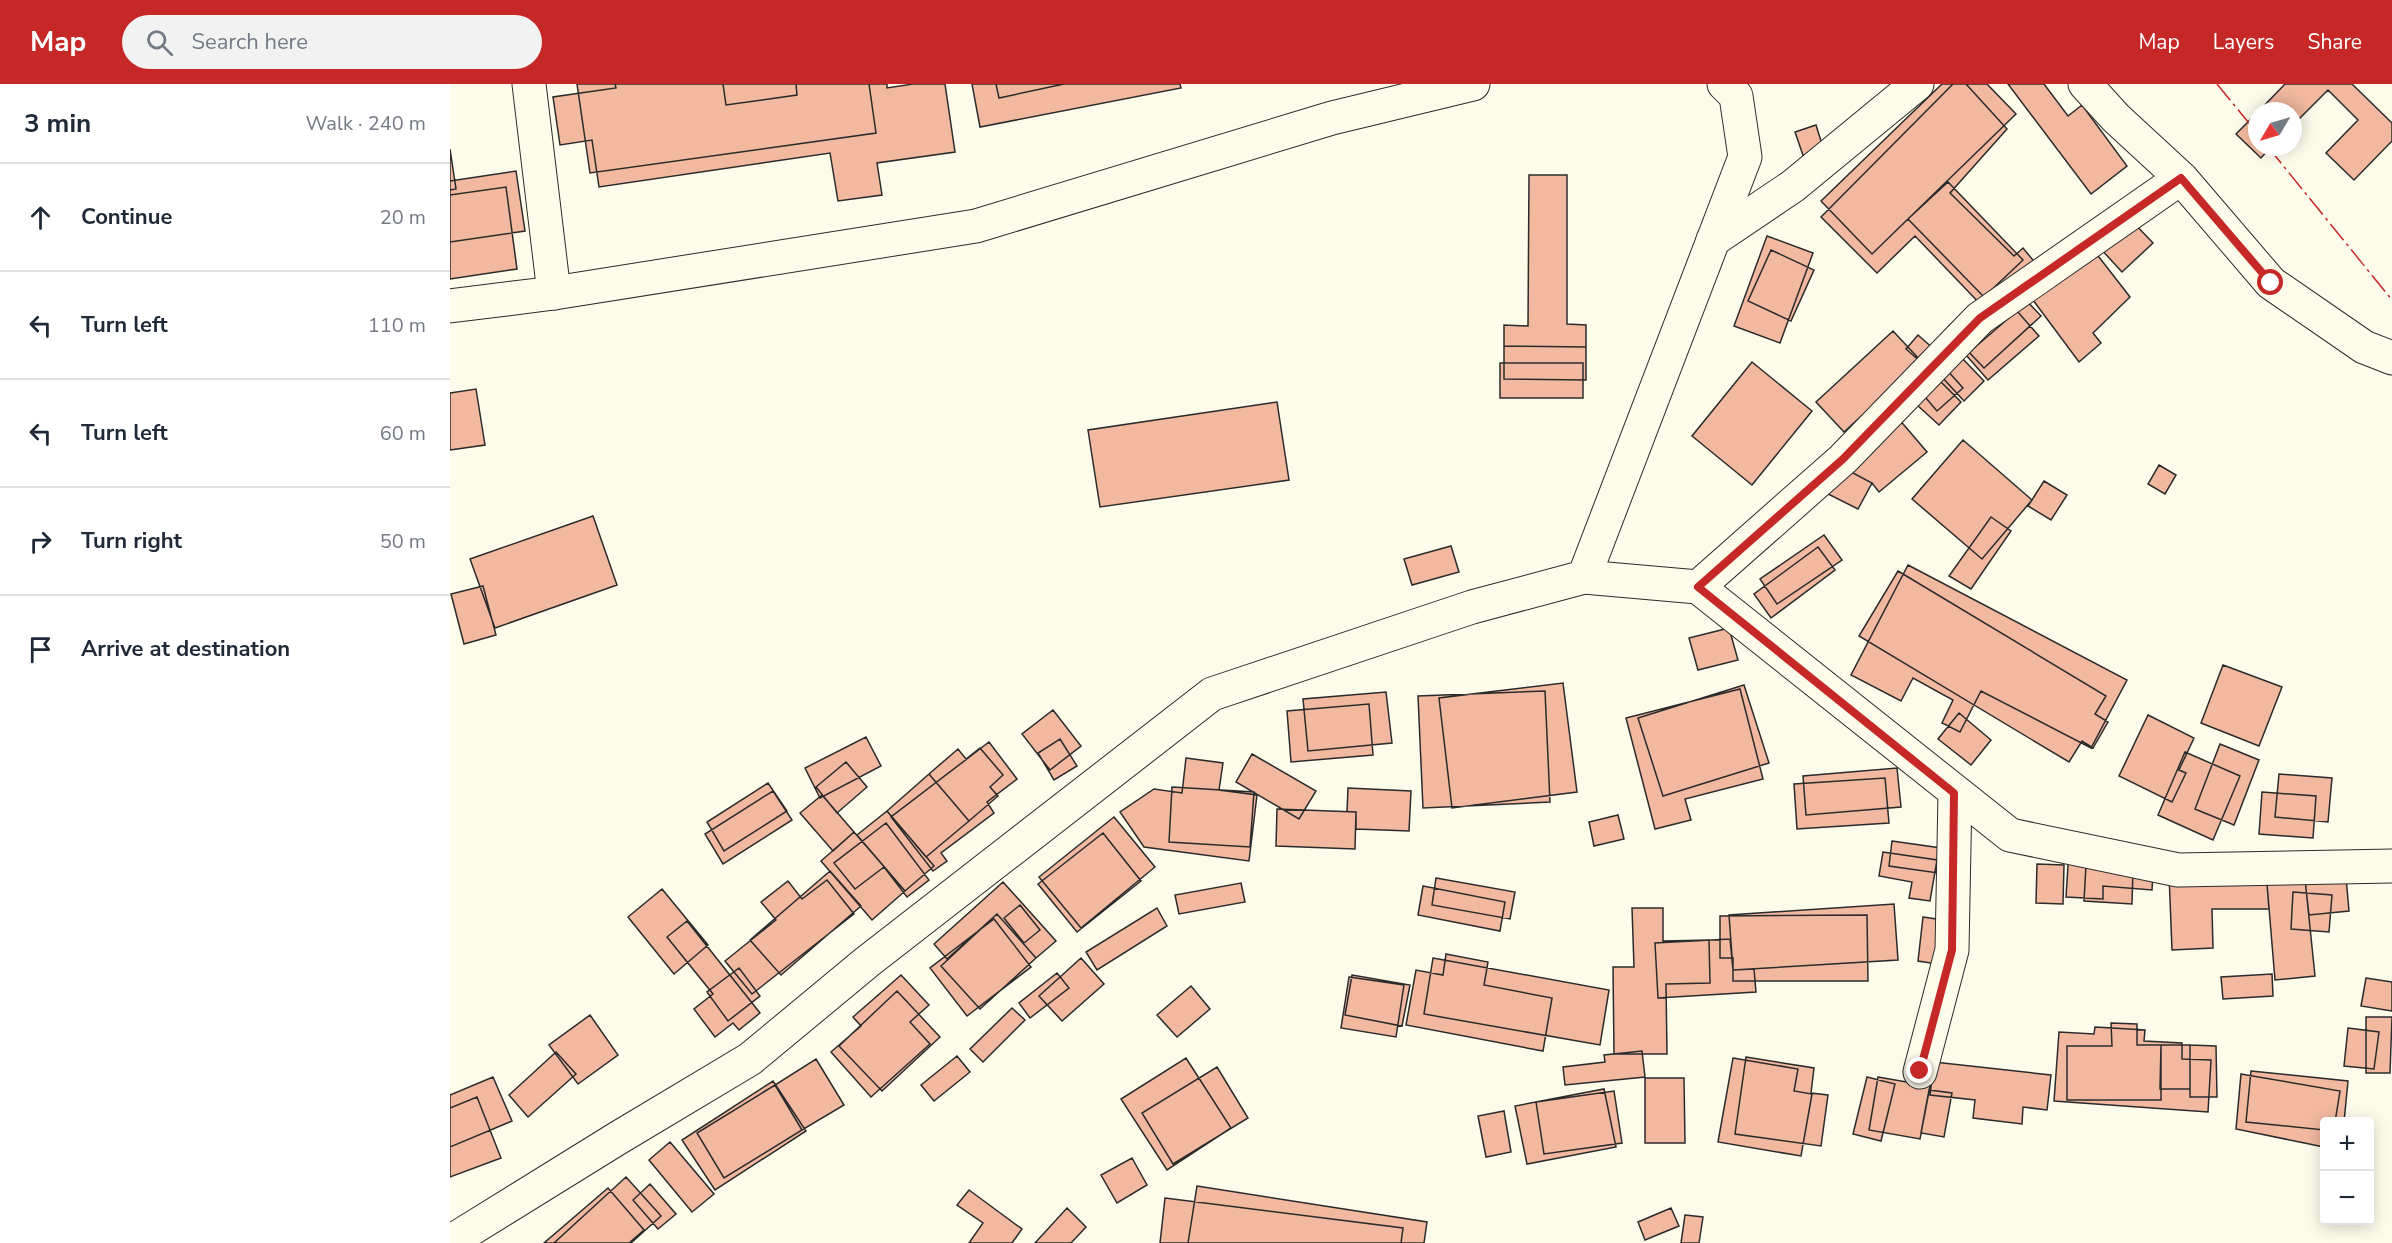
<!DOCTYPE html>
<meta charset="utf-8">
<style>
:root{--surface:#fff;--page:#f2f2f3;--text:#1f2937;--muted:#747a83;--line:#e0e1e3;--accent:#c62828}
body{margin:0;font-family:"Nunito Sans",sans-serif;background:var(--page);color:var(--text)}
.controls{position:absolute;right:18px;bottom:18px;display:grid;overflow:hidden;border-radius:6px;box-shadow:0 3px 15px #0003}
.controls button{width:54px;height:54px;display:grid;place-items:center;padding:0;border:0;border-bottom:2px solid var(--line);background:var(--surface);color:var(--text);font:30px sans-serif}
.compass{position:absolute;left:1798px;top:18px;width:54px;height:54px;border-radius:50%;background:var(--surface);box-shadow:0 3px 15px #0003;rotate:232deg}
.stop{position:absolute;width:18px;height:18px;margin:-14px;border:4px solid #c62828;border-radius:50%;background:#fff}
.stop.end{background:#c62828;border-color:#fff;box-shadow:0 2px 6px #0008}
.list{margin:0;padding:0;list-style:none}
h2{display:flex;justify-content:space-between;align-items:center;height:78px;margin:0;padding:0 24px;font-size:26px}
h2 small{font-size:20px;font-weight:400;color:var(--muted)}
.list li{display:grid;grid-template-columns:39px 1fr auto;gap:18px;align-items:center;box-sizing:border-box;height:108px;padding:0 24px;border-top:2px solid var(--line)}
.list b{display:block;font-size:22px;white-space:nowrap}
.list em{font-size:20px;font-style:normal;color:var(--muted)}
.icon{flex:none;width:33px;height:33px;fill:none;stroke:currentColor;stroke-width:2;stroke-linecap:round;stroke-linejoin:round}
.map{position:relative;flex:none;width:1942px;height:1159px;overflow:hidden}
header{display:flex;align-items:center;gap:36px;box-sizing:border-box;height:84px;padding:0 30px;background:var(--accent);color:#fff}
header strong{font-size:28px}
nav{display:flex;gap:33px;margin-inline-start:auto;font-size:21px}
.search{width:420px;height:54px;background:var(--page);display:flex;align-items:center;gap:15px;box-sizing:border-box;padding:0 21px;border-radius:33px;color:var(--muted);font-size:22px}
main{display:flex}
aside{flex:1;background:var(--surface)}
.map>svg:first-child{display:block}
.building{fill:#f2b8a0;stroke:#2b2b2b;stroke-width:1.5}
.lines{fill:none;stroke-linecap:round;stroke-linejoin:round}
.street-casing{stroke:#2b2b2b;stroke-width:35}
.secondary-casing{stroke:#2b2b2b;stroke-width:35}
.street{stroke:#fdfbea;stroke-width:33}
.secondary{stroke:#fdfbea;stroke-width:33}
.power{stroke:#c62828;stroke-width:1.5;stroke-dasharray:21 4.5 3 4.5;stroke-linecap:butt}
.route{stroke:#c62828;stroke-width:8}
</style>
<header>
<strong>Map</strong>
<div class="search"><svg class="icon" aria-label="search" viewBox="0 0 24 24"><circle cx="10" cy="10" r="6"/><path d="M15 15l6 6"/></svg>Search here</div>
<nav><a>Map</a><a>Layers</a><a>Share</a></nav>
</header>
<main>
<aside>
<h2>3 min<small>Walk · 240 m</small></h2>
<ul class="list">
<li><svg class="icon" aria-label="ahead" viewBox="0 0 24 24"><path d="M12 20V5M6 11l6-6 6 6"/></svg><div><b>Continue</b></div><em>20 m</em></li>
<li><svg class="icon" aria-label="left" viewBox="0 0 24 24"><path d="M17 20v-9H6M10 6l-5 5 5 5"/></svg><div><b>Turn left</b></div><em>110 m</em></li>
<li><svg class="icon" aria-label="left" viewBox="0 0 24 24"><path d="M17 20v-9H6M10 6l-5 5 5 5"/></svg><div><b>Turn left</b></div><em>60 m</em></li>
<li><svg class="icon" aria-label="right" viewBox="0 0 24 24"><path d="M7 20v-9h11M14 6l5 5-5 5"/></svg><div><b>Turn right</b></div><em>50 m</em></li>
<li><svg class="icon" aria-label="arrive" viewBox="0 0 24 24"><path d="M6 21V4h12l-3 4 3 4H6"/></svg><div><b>Arrive at destination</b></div></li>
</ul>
</aside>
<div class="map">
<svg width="1942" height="1159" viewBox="0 0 1942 1159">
<rect width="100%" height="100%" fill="#fdfbea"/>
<path class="building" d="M127,0H419L426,49L140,89Z
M165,0H273L276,21L347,11L346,0H437V4L463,0H495L505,68L427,79L432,111L388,117L380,69L149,103L142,56L110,61L103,13L166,4Z
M522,0H730L731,4L530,43Z
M546,0H614L549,14Z
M1492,0H1537L1566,30L1422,170L1371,117Z
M1503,0H1516L1557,45L1500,109L1564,172L1573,164L1587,181L1536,226L1465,152L1427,189L1371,133Z
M1558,0H1594L1618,32L1632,21L1677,82L1641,110Z
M1835,0H1902L1942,39V57L1904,96L1876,69L1908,36L1878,6L1843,41V27H1809Z
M1807,29V63H1821L1811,74L1786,50Z
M1366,41L1376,73L1356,80L1345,48Z
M0,65L6,105L0,106Z
M66,87L75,147L0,158V97Z
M1079,91H1117V240L1136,241V263L1054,262V241L1078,242Z
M1498,98L1573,176L1534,213L1458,135Z
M56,103L67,185L0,195V111Z
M1680,135L1703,159L1672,188L1650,164Z
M1317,152L1363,169L1330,259L1284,242Z
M1642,164L1680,213L1643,249L1651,259L1629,278L1583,216Z
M1321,166L1364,186L1341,237L1298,217Z
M1572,212L1591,232L1534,284L1516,265Z
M1567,227L1589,252L1538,296L1516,271Z
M1443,247L1471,277L1394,348L1366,318Z
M1468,251L1485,266L1473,280L1456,265Z
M1054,262L1136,263V296L1054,295Z
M1511,273L1534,297L1514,317L1491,292Z
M1302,278L1362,327L1302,401L1242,352Z
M1050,279H1133V314H1050Z
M1496,285L1513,304L1487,327L1470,307Z
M1490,297L1511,318L1489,341L1467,321Z
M26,305L35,361L0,366V309Z
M827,318L839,396L650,423L638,346Z
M1448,334L1477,368L1429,408L1422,399L1390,382Z
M1513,356L1582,416L1532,475L1462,415Z
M1388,381L1422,399L1408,425L1374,408Z
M1709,381L1726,391L1715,410L1698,400Z
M1594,397L1617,411L1601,436L1578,422Z
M143,432L167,501L45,544L20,475Z
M1541,433L1561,447L1521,505L1499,492Z
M1374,451L1392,476L1327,520L1310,495Z
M1001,462L1009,488L962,501L954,475Z
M1368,463L1385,486L1321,534L1304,510Z
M1458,481L1677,596L1641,664L1531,607L1510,648L1492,639L1503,616L1463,594L1451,617L1401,591Z
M1448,487L1656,612L1645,630L1658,638L1643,664L1632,657L1619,678L1409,552Z
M33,502L46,551L14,560L1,510Z
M1279,544L1288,576L1248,586L1239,554Z
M1773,581L1832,603L1809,662L1751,639Z
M1113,599L1127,708L1002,724L989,614Z
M1294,601L1319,679L1213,712L1188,634Z
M1290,605L1313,695L1235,715L1241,736L1205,745L1176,634Z
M1095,607L1100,718L973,724L968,612Z
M936,608L942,659L858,667L853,615Z
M919,620L923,671L841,678L837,627Z
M603,626L631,662L600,686L572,650Z
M1509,629L1541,656L1521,681L1488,655Z
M1698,631L1744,654L1729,686L1736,689L1722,718L1669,692Z
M416,653L431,682L370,714L355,684Z
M610,655L627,682L604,696L588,669Z
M539,658L567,695L537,718L544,729L491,769L497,777L483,787L441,733Z
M1770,660L1809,676L1784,741L1745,725Z
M530,664L553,691L540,703L548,712L519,737L479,690L508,665L516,675Z
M1735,668L1790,692L1763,756L1708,731Z
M802,670L866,707L849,735L786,698Z
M736,674L773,679L769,706L807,711L799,777L694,763L670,728L704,705L732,709Z
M396,678L417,703L387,729L366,703Z
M1447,684L1451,723L1356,731L1353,692Z
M479,690L519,737L476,773L437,727Z
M1829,690L1882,694L1878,738L1825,733Z
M1435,694L1439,739L1347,745L1344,700Z
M318,699L337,727L274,767L257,738Z
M722,703L804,708L800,763L719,758Z
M898,704L961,707L959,747L906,745V728H897Z
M323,707L342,736L273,780L255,750Z
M1812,708L1866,712L1863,754L1809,750Z
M372,711L404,748L383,767L350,729Z
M827,725L906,728L905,765L826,762Z
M437,727L484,782L455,807L407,751Z
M1168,731L1174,755L1144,762L1139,738Z
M664,733L705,783L631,844L589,793Z
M436,739L479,796L457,813L434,783L405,805L384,779Z
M404,748L455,807L422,836L371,777Z
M653,749L691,797L627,848L588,800Z
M1442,757L1491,764L1488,789L1439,782Z
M1619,766L1704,772L1702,806L1653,802V815L1616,813Z
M1433,768L1487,776L1480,817L1459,814L1462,798L1429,792Z
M1587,780L1614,781L1613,820L1586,819Z
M1636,781L1683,784L1682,820L1634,817Z
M1854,785L1865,892L1825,896L1816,788Z
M380,787L411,822L331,891L300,856Z
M1816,788L1819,825H1762L1763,864L1722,866L1719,790Z
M1896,793L1899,827L1859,831L1855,796Z
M986,794L1065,808L1060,835L982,821Z
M377,796L404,830L302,910L275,877L326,836L311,818L338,797L352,815Z
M553,798L606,857L586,874L547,830L497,875L484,860Z
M791,799L795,818L729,830L725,811Z
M973,802L1055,818L1050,847L968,831Z
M212,805L258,861L224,890L178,833Z
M1843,808L1882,811L1879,848L1841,845Z
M1444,820L1448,876L1283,886L1279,831Z
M570,821L590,846L574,859L554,834Z
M707,824L717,842L647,886L636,868Z
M1182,824H1213V857L1259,856L1260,899L1216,900L1217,970H1164L1163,883H1184Z
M547,830L586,874L530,925L491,882Z
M1417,831L1418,897H1283V874H1270V832Z
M1473,833L1493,836L1487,880L1468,877Z
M544,835L581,883L517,932L480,884Z
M237,837L310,929L289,946L283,939L265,953L244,925L263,910L217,853Z
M1280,855L1283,886L1304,885L1306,908L1208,914L1205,859Z
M996,870L1038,878L1034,901L1102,914L1093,967L956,941L966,886L993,891Z
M631,874L654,900L612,937L589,912Z
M983,874L1159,906L1150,961L974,930Z
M289,884L310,912L278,937L257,908Z
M607,889L619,904L580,934L569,919Z
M1822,890L1823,912L1773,915L1771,893Z
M451,891L479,921L460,938L480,960L421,1013L381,968L411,942L403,933Z
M902,891L960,901L952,942L895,931Z
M899,893L954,901L946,953L891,944Z
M1916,894L1942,898V927L1911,922Z
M741,902L760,925L727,953L707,931Z
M447,907L490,953L432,1007L389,962Z
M562,924L575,936L533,978L520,965Z
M140,931L168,971L128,1000L99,961Z
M1916,933H1942L1940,989H1916Z
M1661,939L1687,940V961H1711V1016H1617V962H1662Z
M1645,943L1695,946L1694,957L1732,959V975L1761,976L1758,1028L1604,1017L1609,948L1644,950Z
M1898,944L1929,948L1924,985L1894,982Z
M1711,961H1740V1005H1710Z
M1740,961L1766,962L1767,1013H1740Z
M1192,967L1195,993L1115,1001L1113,983L1155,978L1154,971Z
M106,968L126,990L78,1033L59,1011Z
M507,972L520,988L484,1017L471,1001Z
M1296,973L1364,984L1361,1009L1378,1011L1371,1062L1285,1050Z
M736,974L781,1044L717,1086L671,1015Z
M1283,974L1348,985L1344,1007L1362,1010L1351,1072L1268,1058Z
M366,975L394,1021L352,1046L325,1001Z
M1484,978L1601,991L1597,1026L1573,1023L1572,1040L1523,1034L1525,1016L1480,1011Z
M767,983L798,1034L723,1080L692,1029Z
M1801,987L1898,997L1894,1038H1874V1046L1796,1038Z
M1791,990L1890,1007L1885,1038H1874V1063L1786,1045Z
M43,993L62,1037L0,1063V1011Z
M1417,993L1445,1000L1431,1057L1403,1050Z
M1428,993L1480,1002L1470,1055L1419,1046Z
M1195,994H1234L1235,1059H1195Z
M323,997L356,1047L265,1106L232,1056Z
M325,1001L352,1046L274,1094L247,1049Z
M1154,1005L1166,1063L1077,1080L1065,1022Z
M1479,1006L1502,1009L1494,1053L1471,1049Z
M1164,1007L1172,1059L1094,1070L1086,1018Z
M27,1013L51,1074L0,1093V1024Z
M1054,1027L1061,1068L1036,1073L1028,1032Z
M220,1058L264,1110L242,1128L199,1076Z
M682,1074L697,1101L667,1119L651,1091Z
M176,1093L211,1132L181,1159H104Z
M200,1100L226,1130L208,1145L183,1116Z
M747,1102L977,1138L974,1159H738Z
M158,1104L194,1146L179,1159H94Z
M519,1106L572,1145L562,1159H519L533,1139L507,1121Z
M715,1114L953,1144L951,1159H710Z
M617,1124L636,1143L621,1159H585Z
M1221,1124L1229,1142L1195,1156L1188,1138Z
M1235,1131L1253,1133L1249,1159H1231Z"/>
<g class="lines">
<g class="street-casing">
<path id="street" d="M79,0L104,209
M1635,0L1666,34L1731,94L1821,199L1914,263L1942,274
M1263,156L1343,102L1467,0
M1134,493L1248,503L1560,751L1728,786L1942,782
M1248,503L1393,375L1530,234L1731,94
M1470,988L1502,866L1505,709"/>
</g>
<g class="secondary-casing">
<path id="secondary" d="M0,222L104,209L526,142L882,34L1023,0
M0,1158L168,1054L300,975L417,878L762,610L1022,523L1134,493L1295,73L1286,12L1274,0"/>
</g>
<use href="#street" class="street"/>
<use href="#secondary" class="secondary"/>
<path class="power" d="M1767,0L1807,49
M1818,63L1942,216"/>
</g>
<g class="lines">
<path class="route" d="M1470,987L1502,866L1504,709L1248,503L1393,375L1530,234L1731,94L1821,199"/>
</g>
</svg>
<div class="controls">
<button>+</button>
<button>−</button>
</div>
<svg class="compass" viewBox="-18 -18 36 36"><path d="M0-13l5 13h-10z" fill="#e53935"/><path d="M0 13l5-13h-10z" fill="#747a83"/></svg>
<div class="stop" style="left:1821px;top:199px"></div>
<div class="stop end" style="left:1470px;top:987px"></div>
</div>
</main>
